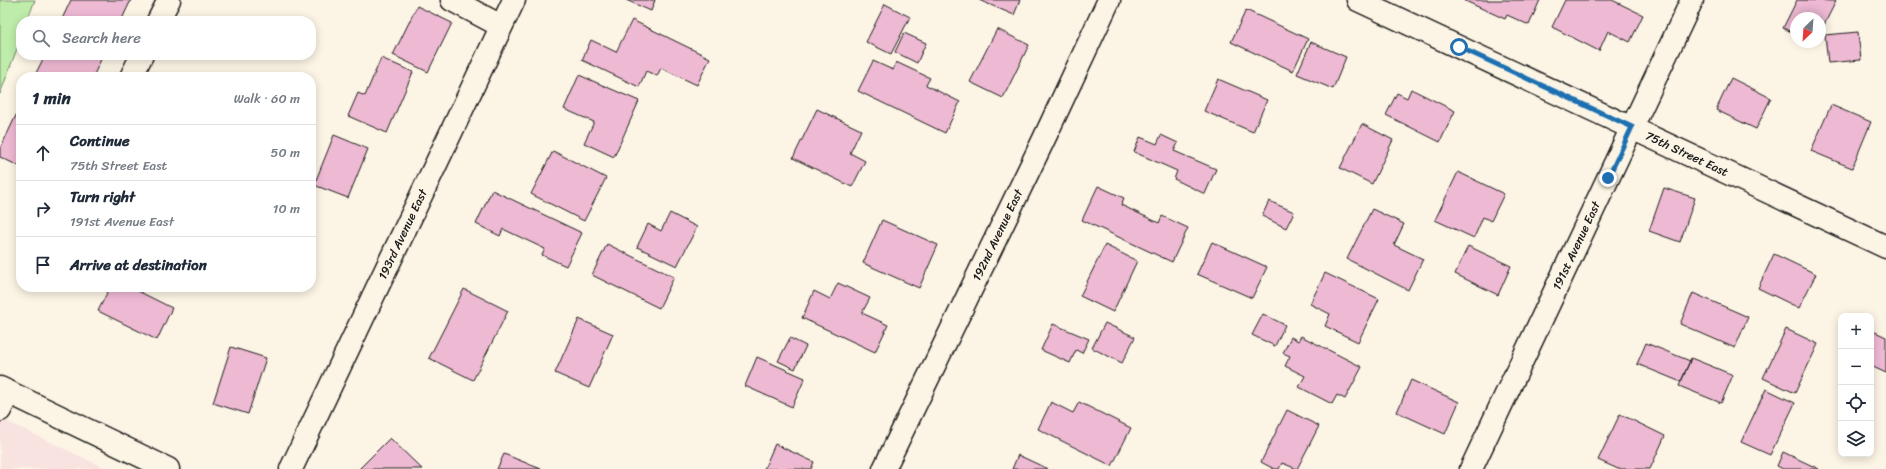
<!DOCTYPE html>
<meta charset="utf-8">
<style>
:root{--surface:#fff;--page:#f2f2f3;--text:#1f2937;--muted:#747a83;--line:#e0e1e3}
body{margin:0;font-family:Sriracha,sans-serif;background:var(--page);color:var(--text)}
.controls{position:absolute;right:12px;bottom:12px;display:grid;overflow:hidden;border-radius:8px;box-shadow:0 2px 10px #0003}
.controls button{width:36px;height:36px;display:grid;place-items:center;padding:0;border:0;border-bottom:1px solid var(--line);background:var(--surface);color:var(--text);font:20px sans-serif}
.compass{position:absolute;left:1790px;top:12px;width:36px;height:36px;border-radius:50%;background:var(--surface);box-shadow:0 2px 10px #0003;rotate:205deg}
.stop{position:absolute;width:12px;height:12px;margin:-9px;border:3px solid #1f6fb2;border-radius:50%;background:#fff}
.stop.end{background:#1f6fb2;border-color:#fff;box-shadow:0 1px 4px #0008}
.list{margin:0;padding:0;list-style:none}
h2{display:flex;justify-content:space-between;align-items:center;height:52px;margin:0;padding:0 16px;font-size:17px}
h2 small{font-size:13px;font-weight:400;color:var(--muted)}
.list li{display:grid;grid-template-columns:26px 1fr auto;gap:12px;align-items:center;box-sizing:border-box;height:56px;padding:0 16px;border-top:1px solid var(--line)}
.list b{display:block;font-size:15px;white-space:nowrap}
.list p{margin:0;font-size:13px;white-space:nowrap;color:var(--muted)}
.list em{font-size:13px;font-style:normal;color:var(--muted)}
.icon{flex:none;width:22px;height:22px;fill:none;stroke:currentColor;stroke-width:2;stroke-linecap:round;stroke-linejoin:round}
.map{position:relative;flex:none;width:1886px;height:469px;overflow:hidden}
.search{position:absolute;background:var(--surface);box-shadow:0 2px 10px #0003;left:16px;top:16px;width:300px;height:44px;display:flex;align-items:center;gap:10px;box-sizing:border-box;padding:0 14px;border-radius:16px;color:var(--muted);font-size:15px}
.panel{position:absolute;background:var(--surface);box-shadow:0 2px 10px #0003;left:16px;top:72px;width:300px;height:220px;border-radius:16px}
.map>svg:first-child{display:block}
.built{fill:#f8e3e0}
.green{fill:#beecaa;stroke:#6d8463}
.building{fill:#eeb9d3;stroke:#1c1c1c}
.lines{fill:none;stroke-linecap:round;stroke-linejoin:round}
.minor-casing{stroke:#1c1c1c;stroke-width:25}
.minor{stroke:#fcf5e5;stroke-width:22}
.route{stroke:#1f6fb2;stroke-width:5}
.labels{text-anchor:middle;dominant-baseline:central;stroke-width:3.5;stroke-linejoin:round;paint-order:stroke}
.street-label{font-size:12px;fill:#1c1c1c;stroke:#fcf5e5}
</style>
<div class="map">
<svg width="1886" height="469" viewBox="0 0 1886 469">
<rect width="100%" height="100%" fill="#fcf5e5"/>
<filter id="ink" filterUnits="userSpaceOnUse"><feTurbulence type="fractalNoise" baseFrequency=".025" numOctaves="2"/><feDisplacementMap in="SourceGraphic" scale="8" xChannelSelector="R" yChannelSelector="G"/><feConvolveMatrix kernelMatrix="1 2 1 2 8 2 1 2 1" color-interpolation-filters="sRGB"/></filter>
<g filter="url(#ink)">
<path class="built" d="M0,418L107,469H0Z"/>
<path class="green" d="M0,0H35L27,21H21V38L0,94Z"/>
<path class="building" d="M71,0H131L121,21H61Z
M626,0H655L651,11Z
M979,0H1020L1014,15Z
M1463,0H1540L1529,25L1507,15L1505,19Z
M1565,0H1612L1643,15L1630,42L1608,31L1599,51L1552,27Z
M1797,0L1836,1L1820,33V18H1796V34L1783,28Z
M885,4L910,17L891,54L866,42Z
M417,6L452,23L428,72L393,55Z
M1246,10L1308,39L1293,71L1231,42Z
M632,20L710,58L697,85L661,68L657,76L646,71L639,87L582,60L591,40L616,52Z
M997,29L1029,45L1003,98L970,82Z
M1858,32L1861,60L1828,63L1825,35Z
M904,33L926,43L917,63L895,52Z
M1311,42L1346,57L1333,89L1297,74Z
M45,55H103L93,77H34Z
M381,58L413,72L387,133L348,116L358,93L365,96Z
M873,61L893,70L896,62L930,78L926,85L960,102L945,133L858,91Z
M579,75L639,101L614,157L584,143L594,122L564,109Z
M1731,78L1771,98L1756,129L1716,110Z
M1218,79L1267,100L1253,132L1204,111Z
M1411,89L1455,111L1440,142L1386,115L1397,93L1407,98Z
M21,105V167L0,157V149Z
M1831,105L1871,122L1852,168L1811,151Z
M817,109L861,130L850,153L865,161L852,187L793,158Z
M1362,124L1393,140L1372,184L1340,168Z
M334,135L368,149L348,198L314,185Z
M1161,135L1178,143L1174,151L1216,169L1205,194L1174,179L1177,171L1134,152L1140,137L1157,144Z
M553,151L606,178L584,221L531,194Z
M1458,172L1504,194L1491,221L1483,217L1474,238L1435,220Z
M1098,186L1124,198L1121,205L1159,223L1162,216L1188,228L1172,262L1082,220Z
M1664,188L1695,198L1680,242L1649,231Z
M492,190L582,233L566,266L542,255L545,249L503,229L500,236L476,224Z
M1269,201L1294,212L1286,228L1262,216Z
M1372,209L1404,224L1394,245L1423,259L1408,290L1347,259Z
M670,213L697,227L677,266L637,247L648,224L661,231Z
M882,220L938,245L919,288L863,263Z
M1212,242L1267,267L1252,298L1197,274Z
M607,244L674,277L659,308L592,275Z
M1105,245L1137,261L1113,312L1080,296Z
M1468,246L1511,266L1498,295L1455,274Z
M1774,254L1816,274L1799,308L1758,288Z
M1325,273L1379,299L1358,342L1325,326L1330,314L1310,304Z
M838,283L870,298L862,313L888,325L875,352L802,318L814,291L830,299Z
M110,287H130L172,308L157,340L98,311Z
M464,289L508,311L473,380L429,358Z
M1693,293L1748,317L1735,348L1680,324Z
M1263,314L1285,325L1275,346L1252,335Z
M579,319L613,334L589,388L555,373Z
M1105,323L1135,337L1122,363L1092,348Z
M1053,324L1089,339L1082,353L1076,350L1070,363L1041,350Z
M1786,329L1818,344L1795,393L1763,378Z
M1873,331L1886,337V373L1871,366V335Z
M1301,336L1362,367L1345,399L1337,395L1332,404L1299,387L1305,376L1285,366L1290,356L1283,353L1291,337L1298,341Z
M790,338L806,346L795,369L778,361Z
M1646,343L1690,361L1681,382L1637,364Z
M231,347L266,358L248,414L213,403Z
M757,357L805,378L792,407L745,386Z
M1691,358L1733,375L1721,403L1679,386Z
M1411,380L1459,402L1445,434L1397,412Z
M1766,389L1795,403L1770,455L1741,442Z
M1051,402L1073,413L1079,402L1131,428L1112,466L1038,429Z
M1287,410L1319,426L1297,469L1282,463L1279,469H1274L1261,462Z
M1620,414L1665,436L1650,469H1618L1598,460Z
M390,438L422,469H359Z
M775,444L814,462L811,469H764Z
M1783,452L1819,469H1783L1777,466Z
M504,454L541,469H497Z
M1018,455L1048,469H1012Z"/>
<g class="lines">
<g class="minor-casing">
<g id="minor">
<path d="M452,0L501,26"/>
<path id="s1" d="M1358,0L1886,247"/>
<path d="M158,21L169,0"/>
<path d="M131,77L142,55"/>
<path d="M0,388L168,469"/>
<path d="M0,410L9,392"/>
<path id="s2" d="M291,469L514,0"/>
<path id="s3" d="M884,469L1043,141L1109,0"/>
<path id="s4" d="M1471,469L1692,0"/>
</g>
</g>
<use href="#minor" class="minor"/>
</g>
</g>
<g class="lines" filter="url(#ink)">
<path class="route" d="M1459,47L1632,127L1608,178"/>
</g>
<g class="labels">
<g class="street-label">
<text stroke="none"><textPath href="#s1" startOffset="363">75th Street East</textPath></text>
<text stroke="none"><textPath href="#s2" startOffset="260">193rd Avenue East</textPath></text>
<text stroke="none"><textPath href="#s3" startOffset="260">192nd Avenue East</textPath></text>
<text stroke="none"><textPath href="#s4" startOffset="247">191st Avenue East</textPath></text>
</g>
</g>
</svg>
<div class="controls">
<button>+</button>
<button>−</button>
<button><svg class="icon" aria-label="locate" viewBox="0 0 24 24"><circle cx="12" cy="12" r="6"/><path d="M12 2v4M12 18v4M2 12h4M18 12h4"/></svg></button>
<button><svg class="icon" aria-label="layers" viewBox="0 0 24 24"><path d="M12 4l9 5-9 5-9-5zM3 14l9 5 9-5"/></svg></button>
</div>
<svg class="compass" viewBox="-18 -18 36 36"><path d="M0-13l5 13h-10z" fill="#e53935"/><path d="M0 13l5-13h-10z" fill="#747a83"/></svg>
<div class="stop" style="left:1459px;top:47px"></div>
<div class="stop end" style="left:1608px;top:178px"></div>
<div class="search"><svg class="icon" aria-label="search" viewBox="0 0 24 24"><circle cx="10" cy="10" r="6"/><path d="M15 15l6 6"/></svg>Search here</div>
<section class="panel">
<h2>1 min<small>Walk · 60 m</small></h2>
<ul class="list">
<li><svg class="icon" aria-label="ahead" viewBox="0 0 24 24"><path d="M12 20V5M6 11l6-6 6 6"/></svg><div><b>Continue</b><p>75th Street East</p></div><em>50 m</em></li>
<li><svg class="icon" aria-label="right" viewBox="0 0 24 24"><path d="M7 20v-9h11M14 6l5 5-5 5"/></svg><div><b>Turn right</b><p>191st Avenue East</p></div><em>10 m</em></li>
<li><svg class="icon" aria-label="arrive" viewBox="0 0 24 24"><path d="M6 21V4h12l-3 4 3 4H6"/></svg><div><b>Arrive at destination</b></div></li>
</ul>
</section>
</div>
